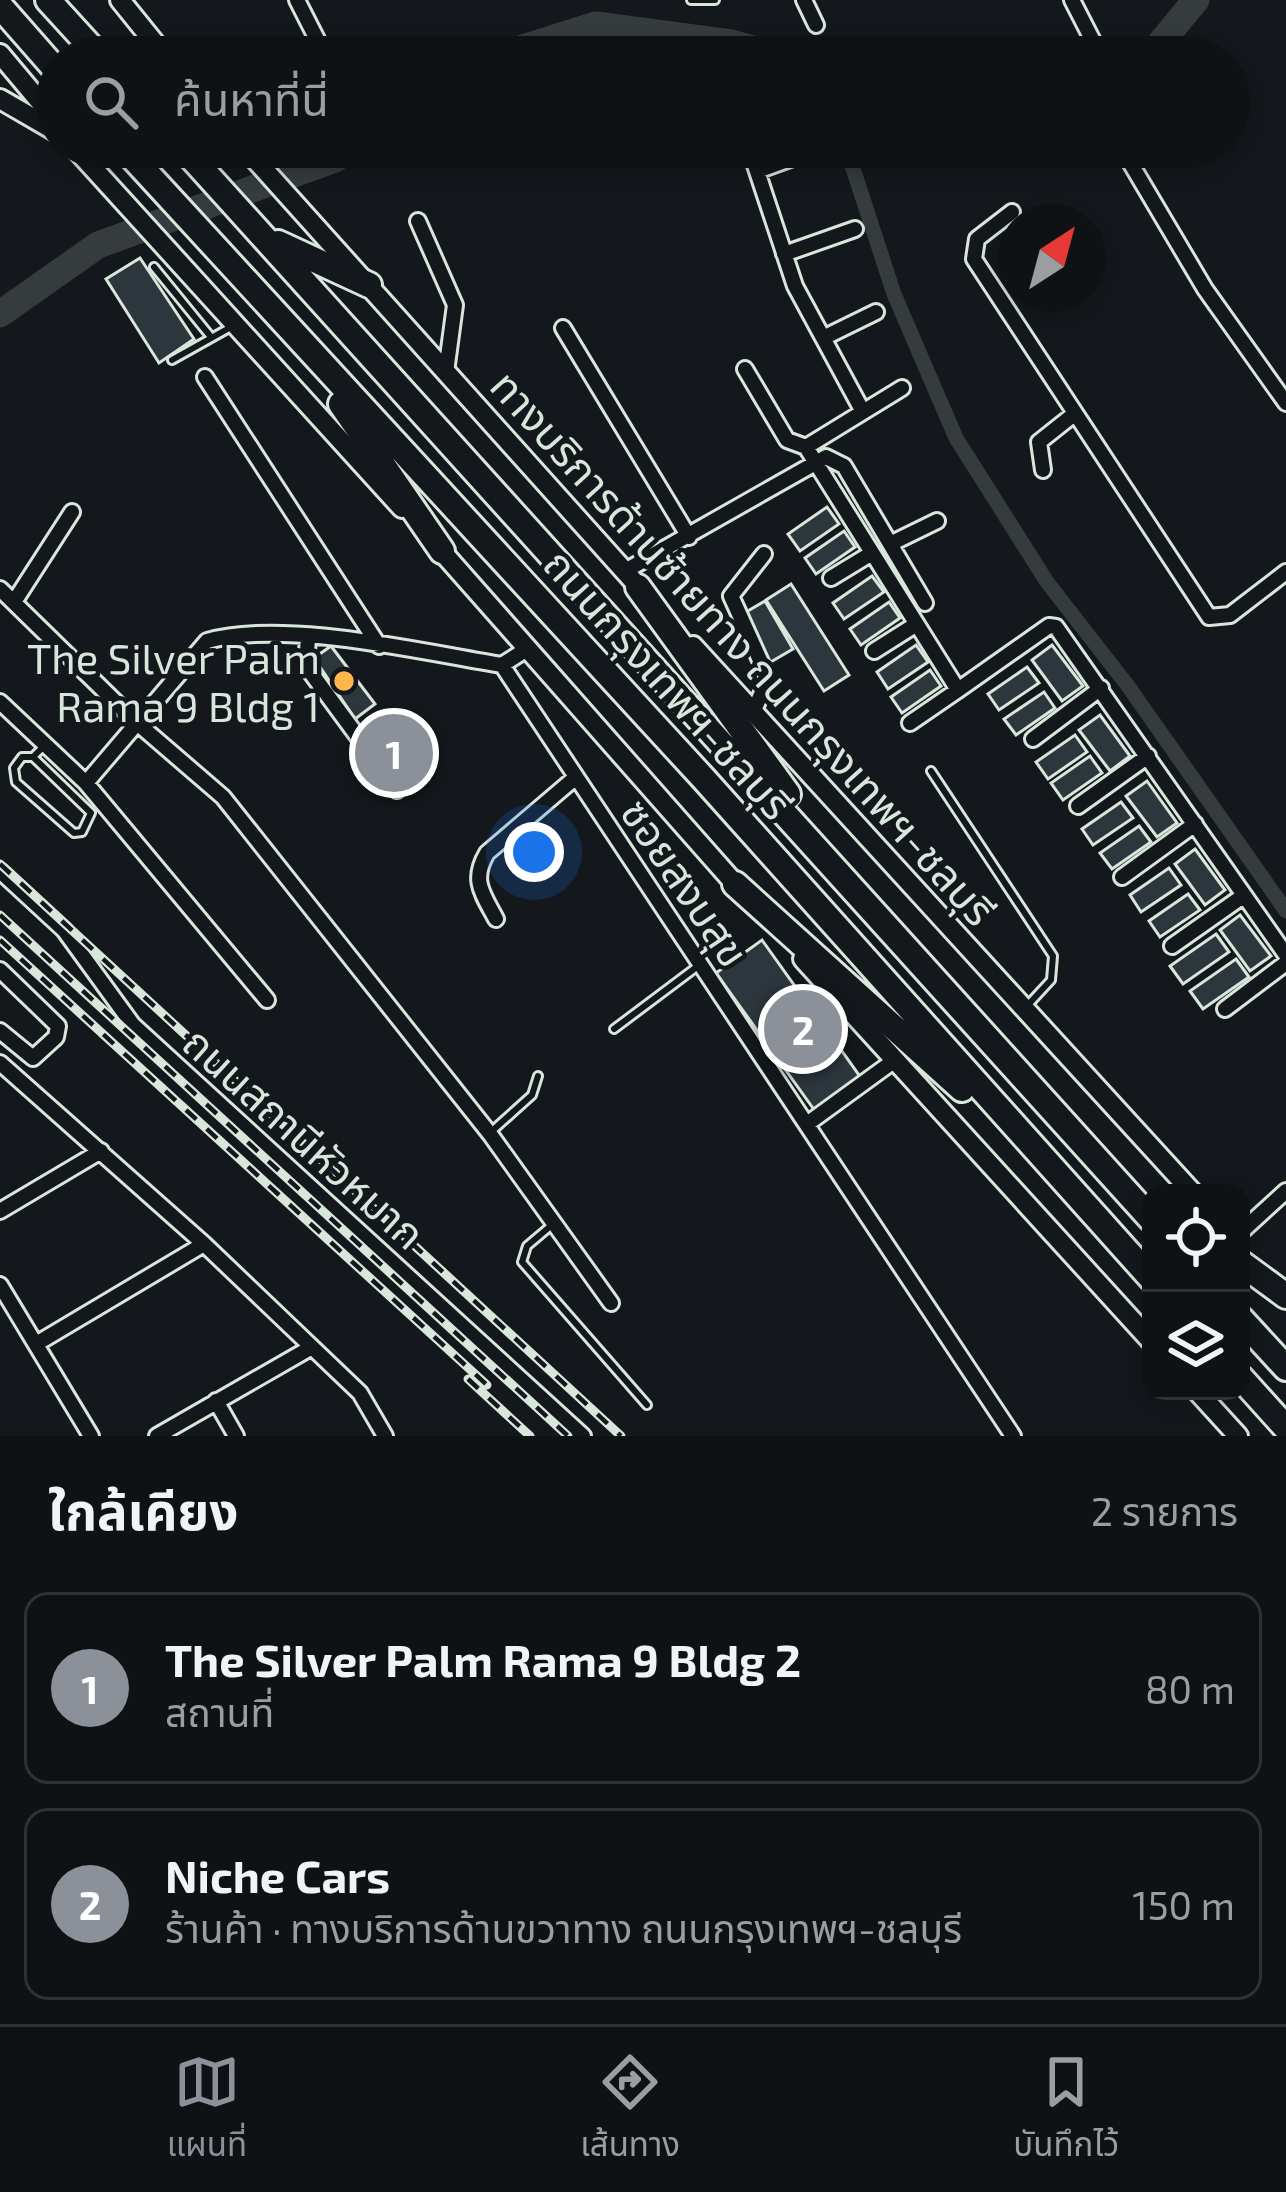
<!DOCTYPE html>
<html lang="th">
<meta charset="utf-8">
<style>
:root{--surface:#0f1215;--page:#181b1e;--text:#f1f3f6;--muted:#9b9ea0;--line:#2f3234;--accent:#8c9099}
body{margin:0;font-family:"Exo 2","Noto Sans Thai",sans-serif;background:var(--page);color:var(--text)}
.controls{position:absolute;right:36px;bottom:36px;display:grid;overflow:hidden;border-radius:24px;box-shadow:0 6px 18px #0003}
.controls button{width:108px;height:108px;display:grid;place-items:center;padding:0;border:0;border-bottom:3px solid var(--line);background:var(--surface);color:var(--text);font:60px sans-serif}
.compass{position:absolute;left:998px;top:204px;width:108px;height:108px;border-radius:50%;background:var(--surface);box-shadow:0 6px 18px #0003;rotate:36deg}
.you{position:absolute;left:534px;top:852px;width:42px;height:42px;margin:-30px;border:9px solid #fff;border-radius:50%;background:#1a73e8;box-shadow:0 0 0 18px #1a73e833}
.badge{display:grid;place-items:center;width:78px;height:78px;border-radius:50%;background:var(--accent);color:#fff;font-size:39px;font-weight:700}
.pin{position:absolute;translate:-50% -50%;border:6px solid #fff;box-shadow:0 3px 12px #0006}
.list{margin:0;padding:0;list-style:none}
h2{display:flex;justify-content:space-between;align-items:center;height:156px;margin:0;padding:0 48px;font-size:51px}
h2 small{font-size:39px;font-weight:400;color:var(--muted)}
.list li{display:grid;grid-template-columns:78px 1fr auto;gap:36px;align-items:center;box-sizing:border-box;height:192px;margin:0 24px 24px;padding:0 24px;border:3px solid var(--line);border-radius:24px}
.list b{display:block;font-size:45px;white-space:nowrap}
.list p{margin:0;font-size:39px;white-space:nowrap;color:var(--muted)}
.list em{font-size:39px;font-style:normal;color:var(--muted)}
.icon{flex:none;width:66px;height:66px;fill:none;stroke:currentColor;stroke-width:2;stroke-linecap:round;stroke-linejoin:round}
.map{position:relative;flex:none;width:1286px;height:1436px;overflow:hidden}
.search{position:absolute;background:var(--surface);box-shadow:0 6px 18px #0003;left:36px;right:36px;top:36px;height:132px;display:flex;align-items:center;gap:30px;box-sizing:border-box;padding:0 42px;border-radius:66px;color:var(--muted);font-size:45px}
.sheet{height:588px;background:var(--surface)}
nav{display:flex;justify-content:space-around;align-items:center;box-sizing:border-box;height:168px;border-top:3px solid var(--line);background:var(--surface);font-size:33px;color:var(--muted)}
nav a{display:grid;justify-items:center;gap:6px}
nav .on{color:var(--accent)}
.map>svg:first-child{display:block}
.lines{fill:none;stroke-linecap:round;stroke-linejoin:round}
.canal{stroke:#363b3e;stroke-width:15}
.river{stroke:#363b3e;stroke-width:27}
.building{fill:#2c363c;stroke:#d8e6dc;stroke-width:3}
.lane-casing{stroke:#d8e6dc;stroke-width:12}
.street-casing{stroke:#d8e6dc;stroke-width:20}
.secondary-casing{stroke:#d8e6dc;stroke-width:24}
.highway-casing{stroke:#d8e6dc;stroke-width:30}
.lane{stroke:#14181c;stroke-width:6}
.street{stroke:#14181c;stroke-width:14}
.secondary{stroke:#14181c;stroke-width:18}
.highway{stroke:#14181c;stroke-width:24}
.rail-casing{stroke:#d8e6dc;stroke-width:9}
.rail{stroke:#14181c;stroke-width:4.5;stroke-dasharray:14;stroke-linecap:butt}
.poi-dot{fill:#ffb74d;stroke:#14181c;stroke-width:4.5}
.labels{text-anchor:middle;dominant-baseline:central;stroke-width:9;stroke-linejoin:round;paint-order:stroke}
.street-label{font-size:42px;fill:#d8e6dc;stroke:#14181c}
.poi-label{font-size:42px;fill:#d8e6dc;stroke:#14181c;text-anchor:end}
</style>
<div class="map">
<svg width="1286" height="1436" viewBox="0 0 1286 1436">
<rect width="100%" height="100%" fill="#14181c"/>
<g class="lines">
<path class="canal" d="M846,147L894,294L956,438L1047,582L1128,686L1286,911"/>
<path class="river" d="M494,57L596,25L731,43L783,57
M1149,57L1196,0
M0,314L98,245L335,159L353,147"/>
</g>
<path class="building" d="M140,258L194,339L159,363L106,279Z
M827,507L839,524L800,551L788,534Z
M844,531L855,547L816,574L805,558Z
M872,576L884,592L844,619L833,603Z
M791,584L849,675L824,691L766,600Z
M765,601L793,649L769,663L741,615Z
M889,602L900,618L861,645L850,629Z
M916,645L928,662L888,689L877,672Z
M1052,645L1083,686L1062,701L1032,660Z
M331,646L375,704L355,719L314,658Z
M1027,667L1039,683L999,710L988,694Z
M930,670L941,686L902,713L891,697Z
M1044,692L1055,708L1016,735L1004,719Z
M381,714L425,778L405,792L364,728Z
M1100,715L1130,756L1110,771L1079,730Z
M1075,735L1087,752L1048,779L1036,762Z
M1090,756L1102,773L1063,800L1051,783Z
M1147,781L1177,823L1157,837L1126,796Z
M1121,802L1133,818L1093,845L1082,829Z
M1139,826L1151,842L1112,869L1100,853Z
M1195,849L1225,890L1205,905L1175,864Z
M1169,868L1181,885L1141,912L1130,895Z
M1188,894L1200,910L1160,937L1149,921Z
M1240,915L1271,956L1250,971L1220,930Z
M1216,934L1229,952L1183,984L1170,966Z
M762,940L804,999L787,1011L802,1032L819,1019L861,1078L815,1111L716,973Z
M1236,959L1249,977L1203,1009L1190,991Z"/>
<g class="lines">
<g class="lane-casing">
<path id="lane" d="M691,0H715
M154,267L211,337
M172,360L231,327
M33,757L91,813L82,832L74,833L16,782L14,768L22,757H33L43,747
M931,771L1053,956L1051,980L1027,1006
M614,1029L698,966
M492,1131L532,1095L538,1076
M553,1224L527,1246L522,1262L647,1405"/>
</g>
<g class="street-casing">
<path id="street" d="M297,0L326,57
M804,0L816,25
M1072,0L1093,41
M749,147L795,286L862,410
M1121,147L1205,289L1286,403
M757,171L823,147
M1012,212L977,239L974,259L1209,617L1230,615L1286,572
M418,221L455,305L446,372
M784,254L855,229
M563,328L689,537
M823,338L876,312
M745,369L787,440L806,447L958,690L1049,626L1056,627L1286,955
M205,377L379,646
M806,447L902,388
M1043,470L1039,442L1073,415
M892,543L937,521
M625,571L826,457L844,466L925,603
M831,578L872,553
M0,589L136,722L223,797L490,1134L611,1303
M14,602L72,512
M308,638L306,666L397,790
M874,651L915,625
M502,665L1013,1436
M0,702L86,783L207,641C284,619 421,652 502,665L527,649
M753,712L767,682L765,671L731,596L764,554
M910,723L958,690
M1033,739L1101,688
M86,783L267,1000
M1078,806L1148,756
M0,871L64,930L133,1025L583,1436
M1122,877L1195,824
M496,919C482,893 471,880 487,853L576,777
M1172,946L1243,896
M0,970L58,1026L56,1037L33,1058L0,1031
M1225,1009L1286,963
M0,1063L204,1244L360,1393L385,1436
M807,1124L895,1060
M0,1211L101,1151
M1241,1232L1286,1191
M0,1285L91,1436
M36,1344L204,1244
M216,1401L236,1436
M157,1436L312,1347"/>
</g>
<g class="secondary-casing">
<path id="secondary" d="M120,0L166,57
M0,54L57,122
M0,99L57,132
M74,147L402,508
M244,147L646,595
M437,546L744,894
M693,646L1193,1193
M803,959L1151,1341
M1197,1391L1238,1436"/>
</g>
<g class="highway-casing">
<path id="highway" d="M48,0L100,57
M0,6L57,71
M123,147L704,779L1151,1278
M182,147L1151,1219
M278,243L369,285
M341,404L442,551
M638,587L788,794
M735,884L962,1089
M1241,1263L1286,1296
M1241,1319L1286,1368
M1241,1378L1286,1428"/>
</g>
<use href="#lane" class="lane"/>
<use href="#street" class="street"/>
<use href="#secondary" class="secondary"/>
<use href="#highway" class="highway"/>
<g class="rail-casing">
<path id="rail" d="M0,864L621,1436
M0,915L568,1436
M0,940L487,1385
M468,1379L530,1436"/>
</g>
<use href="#rail" class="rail"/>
</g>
<circle class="poi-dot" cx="344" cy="681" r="12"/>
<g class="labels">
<g class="street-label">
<text transform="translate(744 647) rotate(48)">ทางบริการด้านซ้ายทาง ถนนกรุงเทพฯ-ชลบุรี</text>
<text transform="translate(669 683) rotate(48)">ถนนกรุงเทพฯ-ชลบุรี</text>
<text transform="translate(686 882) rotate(56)">ซอยสงบสุข</text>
<text transform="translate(305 1137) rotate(42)">ถนนสถานีหัวหมาก</text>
</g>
<g class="poi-label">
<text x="320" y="657">The Silver Palm<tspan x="320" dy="48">Rama 9 Bldg 1</tspan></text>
</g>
</g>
</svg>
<div class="controls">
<button><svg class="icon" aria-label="locate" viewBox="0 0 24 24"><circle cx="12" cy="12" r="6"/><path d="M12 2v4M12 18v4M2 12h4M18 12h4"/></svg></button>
<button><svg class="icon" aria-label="layers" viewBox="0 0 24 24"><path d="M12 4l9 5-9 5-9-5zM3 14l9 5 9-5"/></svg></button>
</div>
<svg class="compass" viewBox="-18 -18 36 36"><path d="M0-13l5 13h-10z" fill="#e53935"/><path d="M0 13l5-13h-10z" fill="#9b9ea0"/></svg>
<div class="you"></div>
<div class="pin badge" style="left:394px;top:753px">1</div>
<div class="pin badge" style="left:803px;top:1029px">2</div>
<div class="search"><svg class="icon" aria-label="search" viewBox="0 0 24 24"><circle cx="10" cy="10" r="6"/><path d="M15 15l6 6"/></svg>ค้นหาที่นี่</div>
</div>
<section class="sheet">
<h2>ใกล้เคียง<small>2 รายการ</small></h2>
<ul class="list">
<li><span class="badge">1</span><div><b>The Silver Palm Rama 9 Bldg 2</b><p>สถานที่</p></div><em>80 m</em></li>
<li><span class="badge">2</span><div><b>Niche Cars</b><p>ร้านค้า · ทางบริการด้านขวาทาง ถนนกรุงเทพฯ-ชลบุรี</p></div><em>150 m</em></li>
</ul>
</section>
<nav>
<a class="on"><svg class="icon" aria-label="map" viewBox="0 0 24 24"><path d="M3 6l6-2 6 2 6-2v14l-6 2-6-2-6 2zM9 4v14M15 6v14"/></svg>แผนที่</a>
<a><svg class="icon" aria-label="directions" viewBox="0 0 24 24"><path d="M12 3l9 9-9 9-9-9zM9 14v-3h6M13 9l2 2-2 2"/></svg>เส้นทาง</a>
<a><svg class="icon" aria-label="saved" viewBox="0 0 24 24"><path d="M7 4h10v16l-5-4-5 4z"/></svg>บันทึกไว้</a>
</nav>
